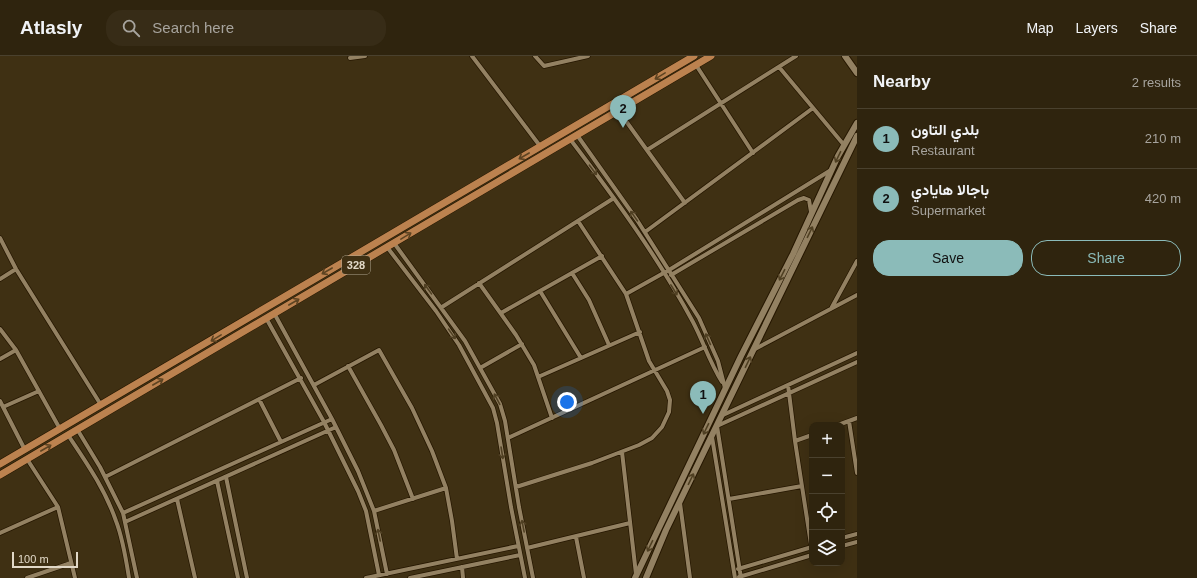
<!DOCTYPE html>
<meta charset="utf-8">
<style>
:root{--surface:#2f240e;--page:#372c17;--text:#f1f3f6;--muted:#a7a49e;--line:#4a412e;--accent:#8bbbb9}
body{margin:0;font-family:Arial,Vazirmatn,sans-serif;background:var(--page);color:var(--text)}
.controls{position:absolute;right:12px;bottom:12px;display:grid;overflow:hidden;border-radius:8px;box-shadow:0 4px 16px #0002}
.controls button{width:36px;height:36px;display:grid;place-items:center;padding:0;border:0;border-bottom:1px solid var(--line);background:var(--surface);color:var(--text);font:20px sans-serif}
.scale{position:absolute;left:12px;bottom:10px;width:66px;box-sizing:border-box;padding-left:4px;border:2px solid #e1d8c7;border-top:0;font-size:11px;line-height:14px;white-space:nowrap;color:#e1d8c7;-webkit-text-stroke:3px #3f3013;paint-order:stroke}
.you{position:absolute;left:567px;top:346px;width:14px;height:14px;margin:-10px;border:3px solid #fff;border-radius:50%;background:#1a73e8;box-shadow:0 0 0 6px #1a73e833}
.badge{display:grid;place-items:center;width:26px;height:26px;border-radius:50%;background:var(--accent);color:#111;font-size:13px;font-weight:700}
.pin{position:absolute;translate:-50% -33px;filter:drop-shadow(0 1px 2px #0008)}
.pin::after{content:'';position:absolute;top:21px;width:14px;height:12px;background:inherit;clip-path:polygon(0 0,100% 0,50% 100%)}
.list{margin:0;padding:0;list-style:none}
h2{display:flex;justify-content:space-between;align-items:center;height:52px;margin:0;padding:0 16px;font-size:17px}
h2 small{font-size:13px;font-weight:400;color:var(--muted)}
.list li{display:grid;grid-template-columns:26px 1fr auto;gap:12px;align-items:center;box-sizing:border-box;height:60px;padding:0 16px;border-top:1px solid var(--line)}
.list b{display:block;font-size:15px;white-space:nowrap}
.list p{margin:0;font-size:13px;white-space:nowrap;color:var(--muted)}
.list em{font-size:13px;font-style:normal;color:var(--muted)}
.actions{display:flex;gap:8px;padding:12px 16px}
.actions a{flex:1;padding:9px 0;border:1px solid var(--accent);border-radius:16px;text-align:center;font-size:14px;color:var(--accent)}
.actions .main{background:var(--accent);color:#111}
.icon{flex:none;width:22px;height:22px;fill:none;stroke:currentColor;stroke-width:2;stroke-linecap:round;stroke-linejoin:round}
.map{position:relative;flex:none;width:857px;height:522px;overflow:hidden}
header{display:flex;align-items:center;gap:24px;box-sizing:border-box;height:56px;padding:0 20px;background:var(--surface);border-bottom:1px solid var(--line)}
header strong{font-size:19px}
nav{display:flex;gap:22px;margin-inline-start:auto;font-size:14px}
.search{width:280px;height:36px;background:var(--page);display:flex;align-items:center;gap:10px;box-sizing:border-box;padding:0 14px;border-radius:16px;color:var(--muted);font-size:15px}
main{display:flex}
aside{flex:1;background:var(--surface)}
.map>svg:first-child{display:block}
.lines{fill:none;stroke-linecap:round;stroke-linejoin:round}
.street-casing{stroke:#261700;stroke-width:5.5}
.secondary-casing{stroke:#261700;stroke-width:8}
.primary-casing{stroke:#261700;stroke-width:8}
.street{stroke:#938162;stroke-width:4}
.secondary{stroke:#938162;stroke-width:6}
.primary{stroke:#bc824f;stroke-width:7}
.oneway{stroke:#5e4422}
.oneway2{stroke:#504023}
.labels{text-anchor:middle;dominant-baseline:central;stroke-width:3.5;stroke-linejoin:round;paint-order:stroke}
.shield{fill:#3f3013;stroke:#b0a691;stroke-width:1}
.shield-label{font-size:11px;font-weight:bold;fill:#e1d8c7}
</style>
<header>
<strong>Atlasly</strong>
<div class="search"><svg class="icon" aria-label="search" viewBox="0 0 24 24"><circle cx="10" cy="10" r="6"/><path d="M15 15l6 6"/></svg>Search here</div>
<nav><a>Map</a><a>Layers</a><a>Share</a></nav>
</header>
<main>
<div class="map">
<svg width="857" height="522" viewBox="0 0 857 522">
<rect width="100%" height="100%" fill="#3f3013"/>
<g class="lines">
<g class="street-casing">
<path id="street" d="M472,0L540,90
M535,0L544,10L588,0
M350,2L365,0
M696,9L753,97
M779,11L844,89
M618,54L685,147
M577,79L637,164L699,262L718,305L725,332
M570,83C614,141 658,201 693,266C703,285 710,307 722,326
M647,94L796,0
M645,176L813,52
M0,182L16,213L101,349
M394,187L465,285L500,348L505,365L519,451L533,522
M387,191L436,255L459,289L493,352L497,367L511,451L525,522
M572,217L589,244L609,289
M671,219L798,144L804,142L809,144L811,156
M0,223L16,213
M479,227L516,279L534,309L552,362
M540,235L581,302
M626,238L669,214L831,114
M442,251L614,142
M832,251L857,205
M274,257L332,363L358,415L374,455L387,518
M501,257L602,200
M266,262L324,366L358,435L366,455L379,519
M0,273L16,294L60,373
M755,293L857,239
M0,303L16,294
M348,310L381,369L394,394L413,443
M480,312L522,288
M538,321L640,276
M314,329L379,294L412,352L432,395L446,432L452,465L457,503
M788,329L795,385
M259,343L281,386
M0,345L25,394
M3,351L39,335
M723,359L857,297
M849,365L857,417
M838,369L857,362
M77,373L100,411L123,457L137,522
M68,379C86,406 105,433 116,465C123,483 126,503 129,522
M812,379L795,385L812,495
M712,381L735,522
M508,382L705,291
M622,396L636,518
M27,403L58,451
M105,421L301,322
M226,421L247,522
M217,425L238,522
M516,431L592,407L639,389L652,382L662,371L669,356L670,344L667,335L649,305L626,238L578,165
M177,443L195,522
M729,443L802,430
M680,447L690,522
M374,455L446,432
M123,457L332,363
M125,466L336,371
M0,477L58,451L75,522
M576,481L584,522
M842,482L857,478
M842,490L857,486
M527,492L630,467
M462,511L463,522
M738,513L812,491
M739,521L812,499
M27,522L71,507
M366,522L518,490
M410,522L520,499
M741,522L717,370L857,306"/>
</g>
<g class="secondary-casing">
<path id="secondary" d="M845,0L857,17
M635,522L741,300L793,198L838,100L857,67
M646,522L666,474L857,80"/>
</g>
<g class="primary-casing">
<path id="primary" d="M0,408L694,0
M0,419L711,0"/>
</g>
<use href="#street" class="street"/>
<use href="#secondary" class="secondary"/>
<use href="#primary" class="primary"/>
</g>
<defs><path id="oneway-shaft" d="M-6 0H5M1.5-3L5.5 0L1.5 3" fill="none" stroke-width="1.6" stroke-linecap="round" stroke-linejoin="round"/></defs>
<g class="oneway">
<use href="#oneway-shaft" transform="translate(660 20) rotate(149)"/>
<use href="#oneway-shaft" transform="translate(524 100) rotate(150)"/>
<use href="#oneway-shaft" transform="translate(406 180) rotate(-31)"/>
<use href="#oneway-shaft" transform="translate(327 215) rotate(150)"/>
<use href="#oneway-shaft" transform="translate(294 246) rotate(-30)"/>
<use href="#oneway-shaft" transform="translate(216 282) rotate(149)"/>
<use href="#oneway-shaft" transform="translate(158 326) rotate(-30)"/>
<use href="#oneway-shaft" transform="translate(46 392) rotate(-30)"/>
</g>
<g class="oneway2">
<use href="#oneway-shaft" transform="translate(838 101) rotate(116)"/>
<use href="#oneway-shaft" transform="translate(593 114) rotate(53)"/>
<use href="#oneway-shaft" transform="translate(634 160) rotate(-125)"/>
<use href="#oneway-shaft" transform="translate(810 176) rotate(-64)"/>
<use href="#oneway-shaft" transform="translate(782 219) rotate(117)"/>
<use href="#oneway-shaft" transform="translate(428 233) rotate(-126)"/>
<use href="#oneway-shaft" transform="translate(674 234) rotate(58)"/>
<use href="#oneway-shaft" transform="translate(452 278) rotate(55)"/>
<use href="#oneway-shaft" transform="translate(708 283) rotate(-114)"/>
<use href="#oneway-shaft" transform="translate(748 306) rotate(-64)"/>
<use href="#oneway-shaft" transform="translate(497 343) rotate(-118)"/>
<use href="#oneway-shaft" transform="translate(706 373) rotate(116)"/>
<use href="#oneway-shaft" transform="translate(502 397) rotate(81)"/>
<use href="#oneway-shaft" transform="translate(691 423) rotate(-64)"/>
<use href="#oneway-shaft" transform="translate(523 470) rotate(-101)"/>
<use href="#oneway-shaft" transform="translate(379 479) rotate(-102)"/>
<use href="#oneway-shaft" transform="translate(650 490) rotate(116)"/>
</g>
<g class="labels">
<rect class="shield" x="342" y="200" width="28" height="18" rx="3"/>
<g class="shield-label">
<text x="356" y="209">328</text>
</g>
</g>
</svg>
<div class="controls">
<button>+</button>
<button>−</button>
<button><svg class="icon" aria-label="locate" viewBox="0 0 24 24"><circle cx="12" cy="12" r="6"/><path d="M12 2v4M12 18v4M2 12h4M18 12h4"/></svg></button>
<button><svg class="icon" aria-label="layers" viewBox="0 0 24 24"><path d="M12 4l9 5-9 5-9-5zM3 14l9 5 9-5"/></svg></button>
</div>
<div class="scale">100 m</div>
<div class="you"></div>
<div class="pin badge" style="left:703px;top:358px">1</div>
<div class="pin badge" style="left:623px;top:72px">2</div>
</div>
<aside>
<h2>Nearby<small>2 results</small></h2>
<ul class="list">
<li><span class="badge">1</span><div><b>بلدي التاون</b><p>Restaurant</p></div><em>210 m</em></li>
<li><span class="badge">2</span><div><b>باجالا هايادي</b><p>Supermarket</p></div><em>420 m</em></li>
</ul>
<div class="actions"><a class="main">Save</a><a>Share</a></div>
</aside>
</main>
